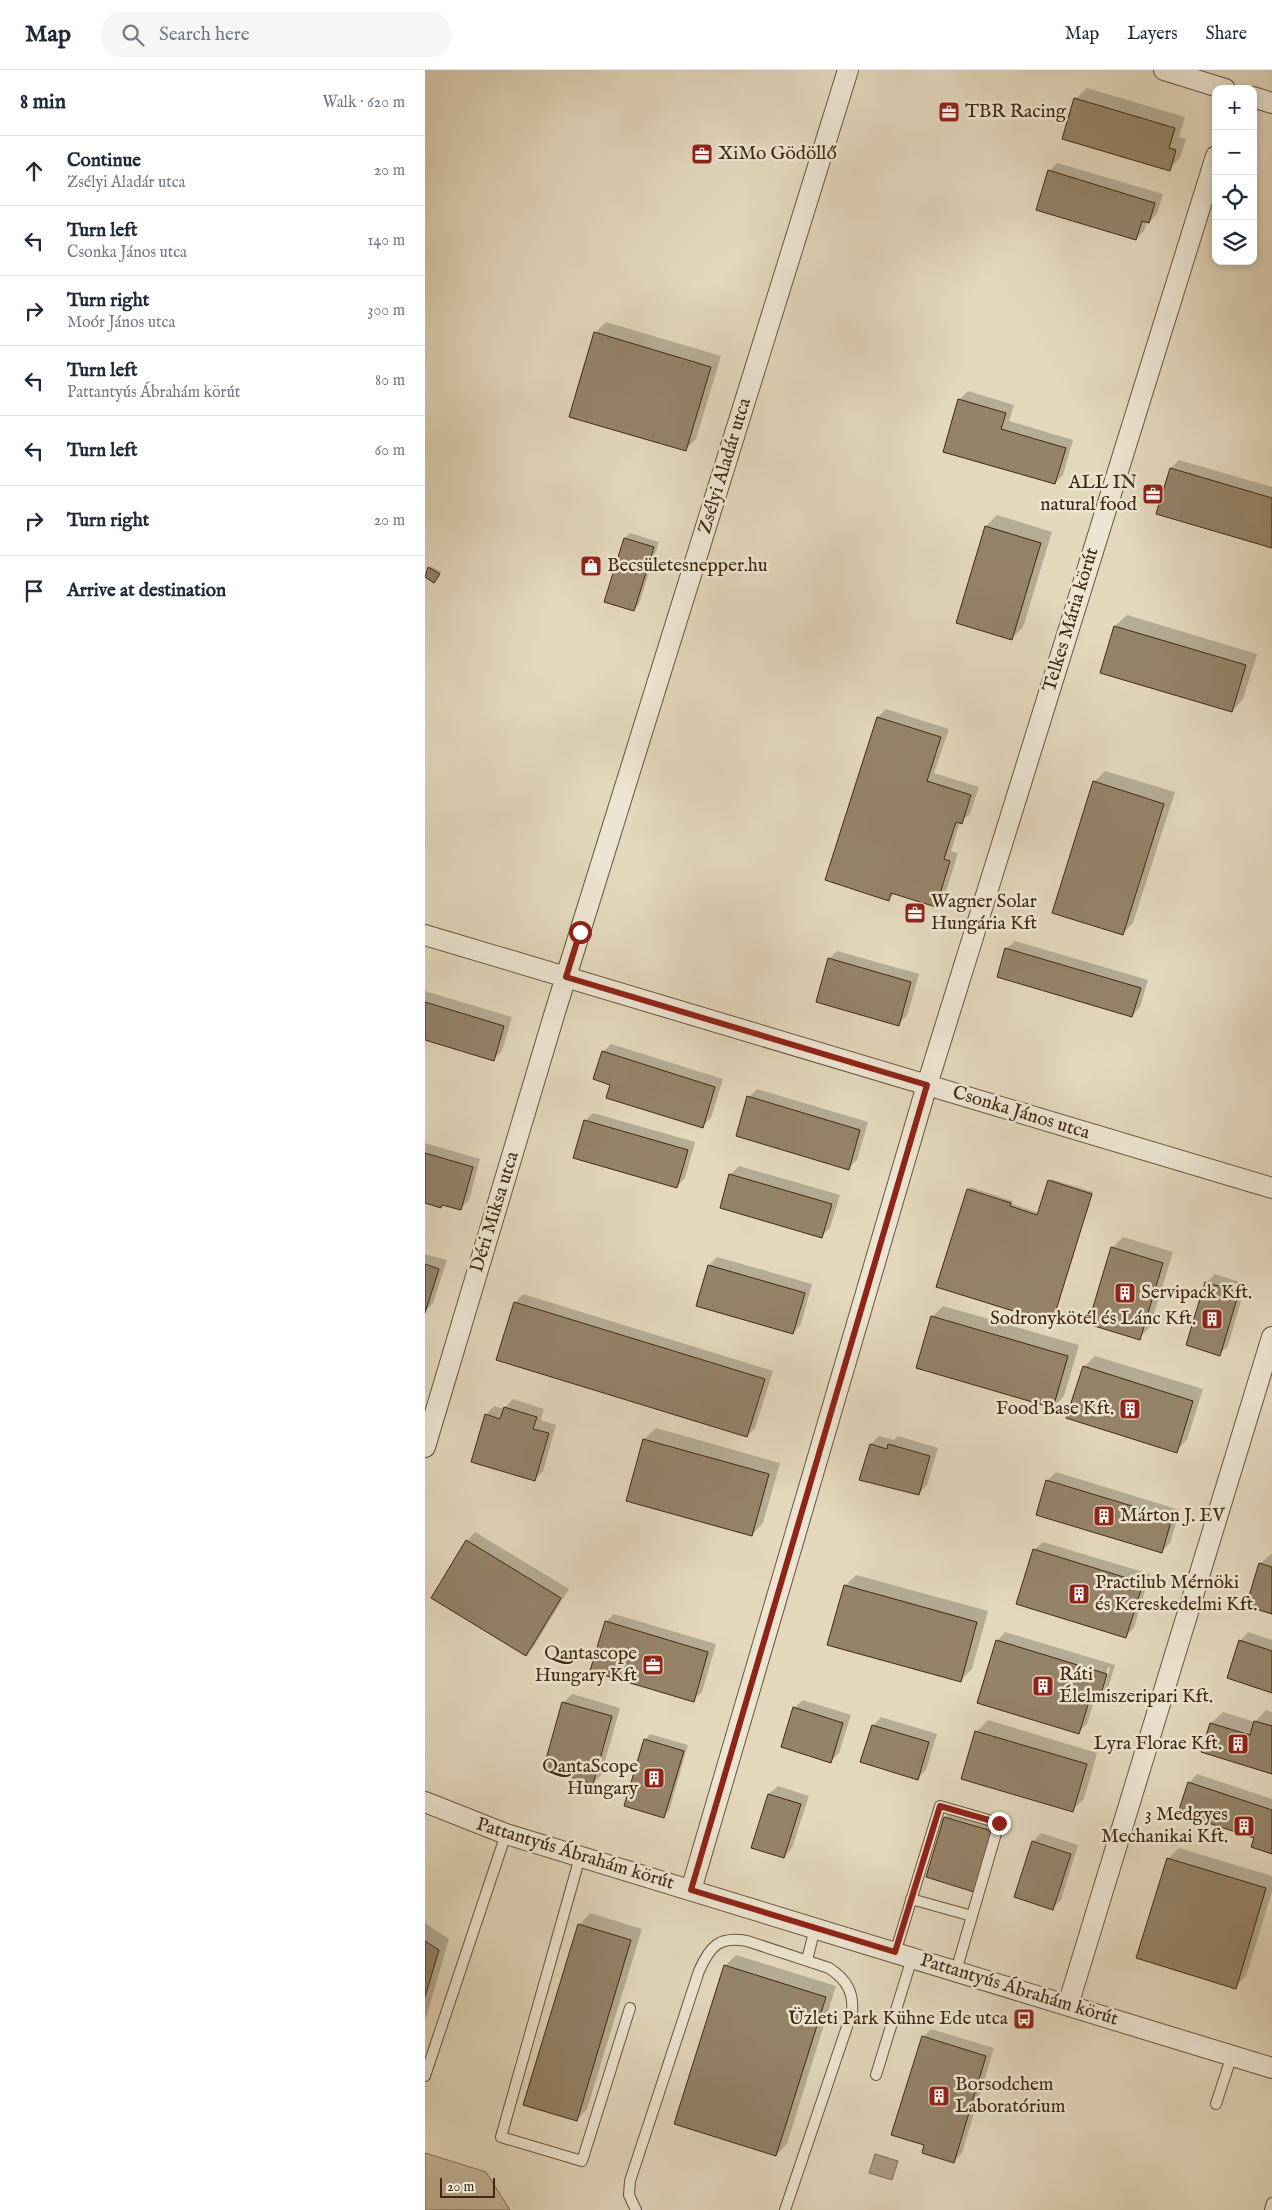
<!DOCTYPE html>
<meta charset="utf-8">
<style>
:root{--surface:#fff;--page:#f6f6f7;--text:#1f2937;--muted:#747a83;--line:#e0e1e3}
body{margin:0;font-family:"IM FELL English",serif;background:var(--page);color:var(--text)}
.controls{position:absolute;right:15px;top:15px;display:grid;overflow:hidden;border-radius:10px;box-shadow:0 2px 8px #0003}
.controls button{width:45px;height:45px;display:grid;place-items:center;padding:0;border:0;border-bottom:1px solid var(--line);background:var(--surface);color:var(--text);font:25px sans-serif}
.scale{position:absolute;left:15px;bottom:12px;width:55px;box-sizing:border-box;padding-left:5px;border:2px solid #412810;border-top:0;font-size:14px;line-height:18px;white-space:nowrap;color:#412810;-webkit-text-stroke:4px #ede5d3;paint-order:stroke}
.stop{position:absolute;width:15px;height:15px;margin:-11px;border:4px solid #8f2418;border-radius:50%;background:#fff}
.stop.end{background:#8f2418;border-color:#fff;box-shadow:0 1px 5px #0008}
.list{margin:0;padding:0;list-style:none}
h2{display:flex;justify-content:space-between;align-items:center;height:65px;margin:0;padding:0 20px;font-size:21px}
h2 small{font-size:16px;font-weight:400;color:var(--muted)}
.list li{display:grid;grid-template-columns:32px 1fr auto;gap:15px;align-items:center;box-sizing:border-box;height:70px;padding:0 20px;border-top:1px solid var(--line)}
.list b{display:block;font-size:19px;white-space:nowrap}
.list p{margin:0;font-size:16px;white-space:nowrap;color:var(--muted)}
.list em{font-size:16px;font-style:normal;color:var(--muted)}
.icon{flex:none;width:28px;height:28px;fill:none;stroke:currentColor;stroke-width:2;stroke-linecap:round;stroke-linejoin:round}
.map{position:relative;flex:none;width:847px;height:2140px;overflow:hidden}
header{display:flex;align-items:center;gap:30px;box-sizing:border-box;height:70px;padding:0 25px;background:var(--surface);border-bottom:1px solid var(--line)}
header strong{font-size:24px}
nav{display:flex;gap:28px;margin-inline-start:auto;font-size:18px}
.search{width:350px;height:45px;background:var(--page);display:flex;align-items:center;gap:12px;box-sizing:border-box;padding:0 18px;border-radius:20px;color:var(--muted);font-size:19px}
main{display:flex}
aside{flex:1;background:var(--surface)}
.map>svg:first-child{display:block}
.green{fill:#c7b99f;stroke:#847058}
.water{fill:#ac9c82;stroke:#816e54}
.shadow{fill:#0003;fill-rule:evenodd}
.building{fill:#958369;stroke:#412810}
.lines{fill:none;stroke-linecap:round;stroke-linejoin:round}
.lane-casing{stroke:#6a543b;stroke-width:12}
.street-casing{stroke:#6a543b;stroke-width:22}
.lane{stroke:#ede5d3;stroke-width:10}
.street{stroke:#ede5d3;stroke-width:20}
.route{stroke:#8f2418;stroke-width:6}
.labels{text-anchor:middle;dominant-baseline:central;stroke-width:5;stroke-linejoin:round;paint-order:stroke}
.poi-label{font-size:19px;fill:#412810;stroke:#ede5d3;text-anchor:start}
.street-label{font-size:19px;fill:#412810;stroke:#ede5d3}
</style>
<header>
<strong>Map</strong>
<div class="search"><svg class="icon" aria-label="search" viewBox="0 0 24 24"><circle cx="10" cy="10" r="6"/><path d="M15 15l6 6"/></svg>Search here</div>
<nav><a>Map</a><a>Layers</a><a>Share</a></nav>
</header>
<main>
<aside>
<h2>8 min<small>Walk · 620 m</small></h2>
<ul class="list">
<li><svg class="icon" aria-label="ahead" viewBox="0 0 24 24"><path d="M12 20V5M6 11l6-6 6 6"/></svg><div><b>Continue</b><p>Zsélyi Aladár utca</p></div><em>20 m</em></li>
<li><svg class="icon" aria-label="left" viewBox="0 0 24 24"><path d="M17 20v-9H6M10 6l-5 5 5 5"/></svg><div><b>Turn left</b><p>Csonka János utca</p></div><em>140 m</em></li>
<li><svg class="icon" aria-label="right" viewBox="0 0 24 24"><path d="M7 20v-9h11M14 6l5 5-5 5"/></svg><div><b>Turn right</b><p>Moór János utca</p></div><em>300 m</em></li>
<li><svg class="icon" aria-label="left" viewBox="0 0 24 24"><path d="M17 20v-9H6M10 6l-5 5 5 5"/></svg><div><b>Turn left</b><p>Pattantyús Ábrahám körút</p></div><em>80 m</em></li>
<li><svg class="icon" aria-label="left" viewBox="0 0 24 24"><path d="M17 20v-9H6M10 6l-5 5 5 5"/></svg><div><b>Turn left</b></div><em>60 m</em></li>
<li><svg class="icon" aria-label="right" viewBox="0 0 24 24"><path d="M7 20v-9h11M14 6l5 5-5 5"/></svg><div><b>Turn right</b></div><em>20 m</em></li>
<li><svg class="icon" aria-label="arrive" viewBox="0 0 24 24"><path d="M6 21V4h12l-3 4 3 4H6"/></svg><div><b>Arrive at destination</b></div></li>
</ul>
</aside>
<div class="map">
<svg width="847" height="2140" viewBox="0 0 847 2140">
<rect width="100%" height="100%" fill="#e3d7bc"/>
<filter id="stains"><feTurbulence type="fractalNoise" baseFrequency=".004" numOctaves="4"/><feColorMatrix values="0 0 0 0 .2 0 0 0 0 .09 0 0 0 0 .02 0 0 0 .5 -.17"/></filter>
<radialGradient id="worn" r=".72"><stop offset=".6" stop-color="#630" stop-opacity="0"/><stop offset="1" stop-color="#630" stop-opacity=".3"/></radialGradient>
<path class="green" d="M0,2083L61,2102L85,2140H0Z"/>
<path class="water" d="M450,2084L473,2091L467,2110L444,2103Z"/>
<path class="shadow" d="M662,18L760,47L754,67L761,69L755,88L744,99L650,29Z
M632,93L738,124L732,144L724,152L722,151L719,161L711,169L624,101Z
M181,252L296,286L271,369L260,380L170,263Z
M543,321L589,335L584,351L648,370L638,405L630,413L534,330Z
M754,390L847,417V477L746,398Z
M572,445L627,462L598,557L587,568L561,456Z
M205,463L234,472L214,534L209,540L200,468Z
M6,496L16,502L9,511L0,506Z
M702,545L832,584L818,629L807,641L690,556Z
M461,639L524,659L509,703L554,717L545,744L535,752L526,781L533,783L519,828L511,836L470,823L464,829L453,647Z
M680,701L750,722L708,853L697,864L669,712Z
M590,871L723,910L715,937L707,946L581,879Z
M412,881L494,904L482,946L473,954L404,889Z
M0,921L87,947L77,981L69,989L0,968Z
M186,974L298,1009L286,1048L277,1056L187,1014L178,982Z
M332,1019L443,1052L432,1090L423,1098L324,1027Z
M168,1043L270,1072L260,1108L251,1117L160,1051Z
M0,1073L55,1089L44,1130L35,1139L18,1134L0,1132Z
M314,1096L415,1125L405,1158L397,1166L305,1105Z
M626,1109L668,1122L627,1251L543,1120L545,1117L588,1131L587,1134L614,1143Z
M698,1167L748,1182L725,1257L714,1268L687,1178Z
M0,1184L22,1190L8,1233L0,1241Z
M292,1187L387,1214L376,1254L368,1263L284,1195Z
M790,1204L821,1214L803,1276L794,1284L781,1213Z
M98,1224L348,1301L330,1358L322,1366L90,1233Z
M518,1236L654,1275L639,1326L628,1337L507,1247Z
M670,1286L778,1319L762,1370L751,1381L659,1297Z
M88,1329L119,1339L116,1350L131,1355L118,1401L110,1409L61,1345L69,1336L79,1339Z
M231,1358L355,1393L338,1453L327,1465L219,1369Z
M454,1366L469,1370L473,1366L513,1378L502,1415L494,1423L446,1374Z
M631,1402L755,1440L745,1473L737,1481L622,1411Z
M50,1462L144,1519L109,1576L101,1584L42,1471Z
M618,1472L725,1504L709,1558L700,1567L609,1480Z
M847,1483V1543L835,1494Z
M431,1505L563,1541L547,1599L536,1610L420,1516Z
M189,1544L291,1574L277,1622L268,1630L181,1552Z
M580,1562L690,1595L682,1621L674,1629L670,1628L662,1654L653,1662L572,1571ZM683,1597L685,1598L678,1621H676Z
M823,1562L847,1570V1622L815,1571Z
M147,1624L195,1638L176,1705L168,1713L138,1633Z
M378,1630L426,1645L414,1683L405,1692L369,1638Z
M841,1640L847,1642V1703L778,1681L786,1653L798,1642L830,1652Z
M456,1647L512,1664L501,1700L493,1708L448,1656Z
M563,1650L672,1683L659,1729L647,1740L538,1708L552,1661Z
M225,1664L263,1675L244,1741L239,1746L220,1670Z
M772,1704L847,1729V1782L764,1713Z
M353,1716L384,1726L367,1778L359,1787L328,1777L344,1724Z
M529,1739L575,1753L557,1812L502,1806L520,1747Z
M616,1763L653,1775L636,1830L628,1838L608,1772Z
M754,1778L847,1806V1822L821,1906L810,1917L743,1789Z
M165,1843L217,1859L162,2039L151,2050L154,1855Z
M0,1853L24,1869L0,1951Z
M311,1885L411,1916L362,2074L351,2085L300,1896Z
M506,1959L569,1978L537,2083L528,2092L501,2074L498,1967Z"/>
<path class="building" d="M649,28L750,58L744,78L751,80L745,101L637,69Z
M623,100L730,133L724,153L717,151L711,170L611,140Z
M169,262L286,297L261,381L144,347Z
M533,329L581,343L576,359L641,378L630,414L518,382Z
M745,398L847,428V478L731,444Z
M560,456L616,473L587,570L531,553Z
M199,468L229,477L209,541L179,532Z
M3,497L15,504L9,513L0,507Z
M689,556L821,595L807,642L675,603Z
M452,647L516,667L502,711L546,725L537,754L531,752L519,789L525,791L511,837L466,823L464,831L400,810Z
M668,711L739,734L698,865L627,843Z
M580,878L716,918L707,947L572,907Z
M403,888L486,912L474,956L391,932Z
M0,932L79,956L69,991L0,970Z
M177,981L290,1017L278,1058L181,1028L185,1015L168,1009Z
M322,1026L435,1060L424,1100L311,1066Z
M159,1050L263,1080L252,1118L148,1088Z
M0,1083L48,1097L36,1140L17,1135L16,1138L0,1133Z
M304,1104L407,1134L397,1168L295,1138Z
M623,1110L667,1124L627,1253L511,1217L542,1119L586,1133L585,1136L612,1145Z
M686,1177L738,1193L715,1270L663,1254Z
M0,1194L14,1199L0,1243Z
M283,1195L380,1223L368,1264L271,1236Z
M780,1212L814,1222L795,1286L761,1275Z
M89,1232L340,1309L322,1367L71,1290Z
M506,1246L643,1286L628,1338L491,1298Z
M658,1296L768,1331L752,1383L641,1348Z
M79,1337L112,1347L108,1359L124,1363L110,1411L46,1392L60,1344L75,1349Z
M218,1369L344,1404L327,1466L201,1431Z
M445,1374L462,1379L463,1374L505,1386L494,1425L434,1410Z
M621,1410L747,1448L737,1483L611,1445Z
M41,1470L136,1528L101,1586L6,1528Z
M608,1479L718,1513L701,1568L591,1534Z
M834,1493L847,1497V1544L821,1536Z
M419,1515L552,1552L536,1612L402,1575Z
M180,1551L283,1582L269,1632L165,1601Z
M571,1570L682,1604L674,1631L665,1628L654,1664L552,1633Z
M814,1570L847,1581V1623L802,1608Z
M137,1632L187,1646L168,1714L118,1700Z
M368,1637L418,1653L406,1693L356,1677Z
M829,1651L847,1656V1704L776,1682L785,1653L825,1665Z
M447,1655L504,1672L493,1710L435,1692Z
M550,1661L662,1694L648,1742L536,1709Z
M219,1669L259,1681L239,1748L199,1736Z
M763,1712L847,1740V1784L826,1777L829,1768L753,1743Z
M343,1724L376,1734L359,1788L326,1778Z
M519,1747L567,1761L549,1822L501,1807Z
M607,1771L646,1784L628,1840L589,1827Z
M742,1788L841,1818L811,1919L711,1888Z
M153,1854L206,1870L152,2051L98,2035Z
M0,1871L14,1880L0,1927Z
M299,1895L401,1927L351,2086L249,2054Z
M497,1966L561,1986L529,2093L497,2083L499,2075L466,2065Z"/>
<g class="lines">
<g class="lane-casing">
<path id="lane" d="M155,1787L76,2067L157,2091L205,1938
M486,1829L547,1846
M470,1883L515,1736L574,1753L531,1901
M382,1890L390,1858
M451,2005L487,1888
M0,2006L81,1764
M791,2034L807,1985
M211,2140L204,2125L205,2111L274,1901C285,1876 294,1866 322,1871L404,1898C421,1909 429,1922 427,1942L360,2140
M845,2140L847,2133"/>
</g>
<g class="street-casing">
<path id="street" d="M739,0L800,19
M828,27L847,33
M0,865L847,1118
M0,1377L130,942L423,0
M0,1732L81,1764L847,1998
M266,1820L502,1015L791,86
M643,1935L847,1267"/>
</g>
<use href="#lane" class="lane"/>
<use href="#street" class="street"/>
</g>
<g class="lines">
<path class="route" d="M155,862L141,907L502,1015L266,1820L470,1882L515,1736L574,1753"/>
</g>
<defs>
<g id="office-square" transform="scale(1.125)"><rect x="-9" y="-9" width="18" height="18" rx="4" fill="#8f2418" stroke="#ede5d3"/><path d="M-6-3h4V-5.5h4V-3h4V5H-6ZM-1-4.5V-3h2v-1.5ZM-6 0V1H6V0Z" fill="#fff"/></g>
<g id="shop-square" transform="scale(1.125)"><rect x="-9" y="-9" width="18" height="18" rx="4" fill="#8f2418" stroke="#ede5d3"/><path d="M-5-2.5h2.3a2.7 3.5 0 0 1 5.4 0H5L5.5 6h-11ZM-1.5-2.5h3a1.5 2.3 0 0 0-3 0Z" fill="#fff"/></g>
<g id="building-square" transform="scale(1.125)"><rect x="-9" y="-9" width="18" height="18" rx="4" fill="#8f2418" stroke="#ede5d3"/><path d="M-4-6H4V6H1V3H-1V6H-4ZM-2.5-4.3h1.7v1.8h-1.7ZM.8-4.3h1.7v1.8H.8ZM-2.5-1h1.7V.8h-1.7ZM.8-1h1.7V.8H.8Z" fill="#fff"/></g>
<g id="bus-square" transform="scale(1.125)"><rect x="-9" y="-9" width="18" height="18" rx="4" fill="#8f2418" stroke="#ede5d3"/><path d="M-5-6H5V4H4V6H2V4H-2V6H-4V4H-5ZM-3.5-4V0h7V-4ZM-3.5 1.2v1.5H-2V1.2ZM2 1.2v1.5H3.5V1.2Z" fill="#fff"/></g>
</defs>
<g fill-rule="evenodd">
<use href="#office-square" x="524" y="42"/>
<use href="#office-square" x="277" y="84"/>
<use href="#office-square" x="728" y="424"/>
<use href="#shop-square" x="166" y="496"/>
<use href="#office-square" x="490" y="843"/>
<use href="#building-square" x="700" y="1223"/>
<use href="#building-square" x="787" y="1249"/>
<use href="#building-square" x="705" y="1339"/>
<use href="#building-square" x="679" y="1446"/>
<use href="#building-square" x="654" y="1524"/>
<use href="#office-square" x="228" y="1595"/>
<use href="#building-square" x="618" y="1616"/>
<use href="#building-square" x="813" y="1674"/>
<use href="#building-square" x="229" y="1708"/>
<use href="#building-square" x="819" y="1756"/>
<use href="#bus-square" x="599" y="1949"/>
<use href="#building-square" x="514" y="2026"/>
</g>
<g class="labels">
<g class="poi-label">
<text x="540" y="42">TBR Racing</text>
<text x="293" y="84">XiMo Gödöllő</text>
<text x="712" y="413" text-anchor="end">ALL IN<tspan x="712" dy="22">natural food</tspan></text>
<text x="182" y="496">Becsületesnepper.hu</text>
<text x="506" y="832">Wagner Solar<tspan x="506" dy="22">Hungária Kft</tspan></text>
<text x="716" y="1223">Servipack Kft.</text>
<text x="771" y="1249" text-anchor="end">Sodronykötél és Lánc Kft.</text>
<text x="689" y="1339" text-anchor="end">Food Base Kft.</text>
<text x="695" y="1446">Márton J. EV</text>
<text x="670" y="1513">Practilub Mérnöki<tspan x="670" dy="22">és Kereskedelmi Kft.</tspan></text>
<text x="212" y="1584" text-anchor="end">Qantascope<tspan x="212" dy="22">Hungary Kft</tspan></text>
<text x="634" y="1605">Ráti<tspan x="634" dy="22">Élelmiszeripari Kft.</tspan></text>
<text x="797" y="1674" text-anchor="end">Lyra Florae Kft.</text>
<text x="213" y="1697" text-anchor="end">QantaScope<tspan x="213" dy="22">Hungary</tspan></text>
<text x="803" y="1745" text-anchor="end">3 Medgyes<tspan x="803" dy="22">Mechanikai Kft.</tspan></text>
<text x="583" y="1949" text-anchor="end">Üzleti Park Kühne Ede utca</text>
<text x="530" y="2015">Borsodchem<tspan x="530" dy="22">Laboratórium</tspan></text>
</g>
<g class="street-label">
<text transform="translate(300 396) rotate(-73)">Zsélyi Aladár utca</text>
<text transform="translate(646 550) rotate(-73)">Telkes Mária körút</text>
<text transform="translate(596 1043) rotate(17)">Csonka János utca</text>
<text transform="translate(70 1142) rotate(-73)">Déri Miksa utca</text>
<text transform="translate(150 1784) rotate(17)">Pattantyús Ábrahám körút</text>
<text transform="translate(594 1920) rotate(17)">Pattantyús Ábrahám körút</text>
</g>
</g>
<rect width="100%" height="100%" filter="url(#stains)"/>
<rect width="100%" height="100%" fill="url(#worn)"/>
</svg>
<div class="controls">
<button>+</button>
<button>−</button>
<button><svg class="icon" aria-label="locate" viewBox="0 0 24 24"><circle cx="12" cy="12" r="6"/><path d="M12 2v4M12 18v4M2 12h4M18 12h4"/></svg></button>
<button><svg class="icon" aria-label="layers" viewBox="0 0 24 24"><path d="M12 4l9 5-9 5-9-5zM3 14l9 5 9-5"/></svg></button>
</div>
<div class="scale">20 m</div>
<div class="stop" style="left:155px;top:862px"></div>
<div class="stop end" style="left:574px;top:1753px"></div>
</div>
</main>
